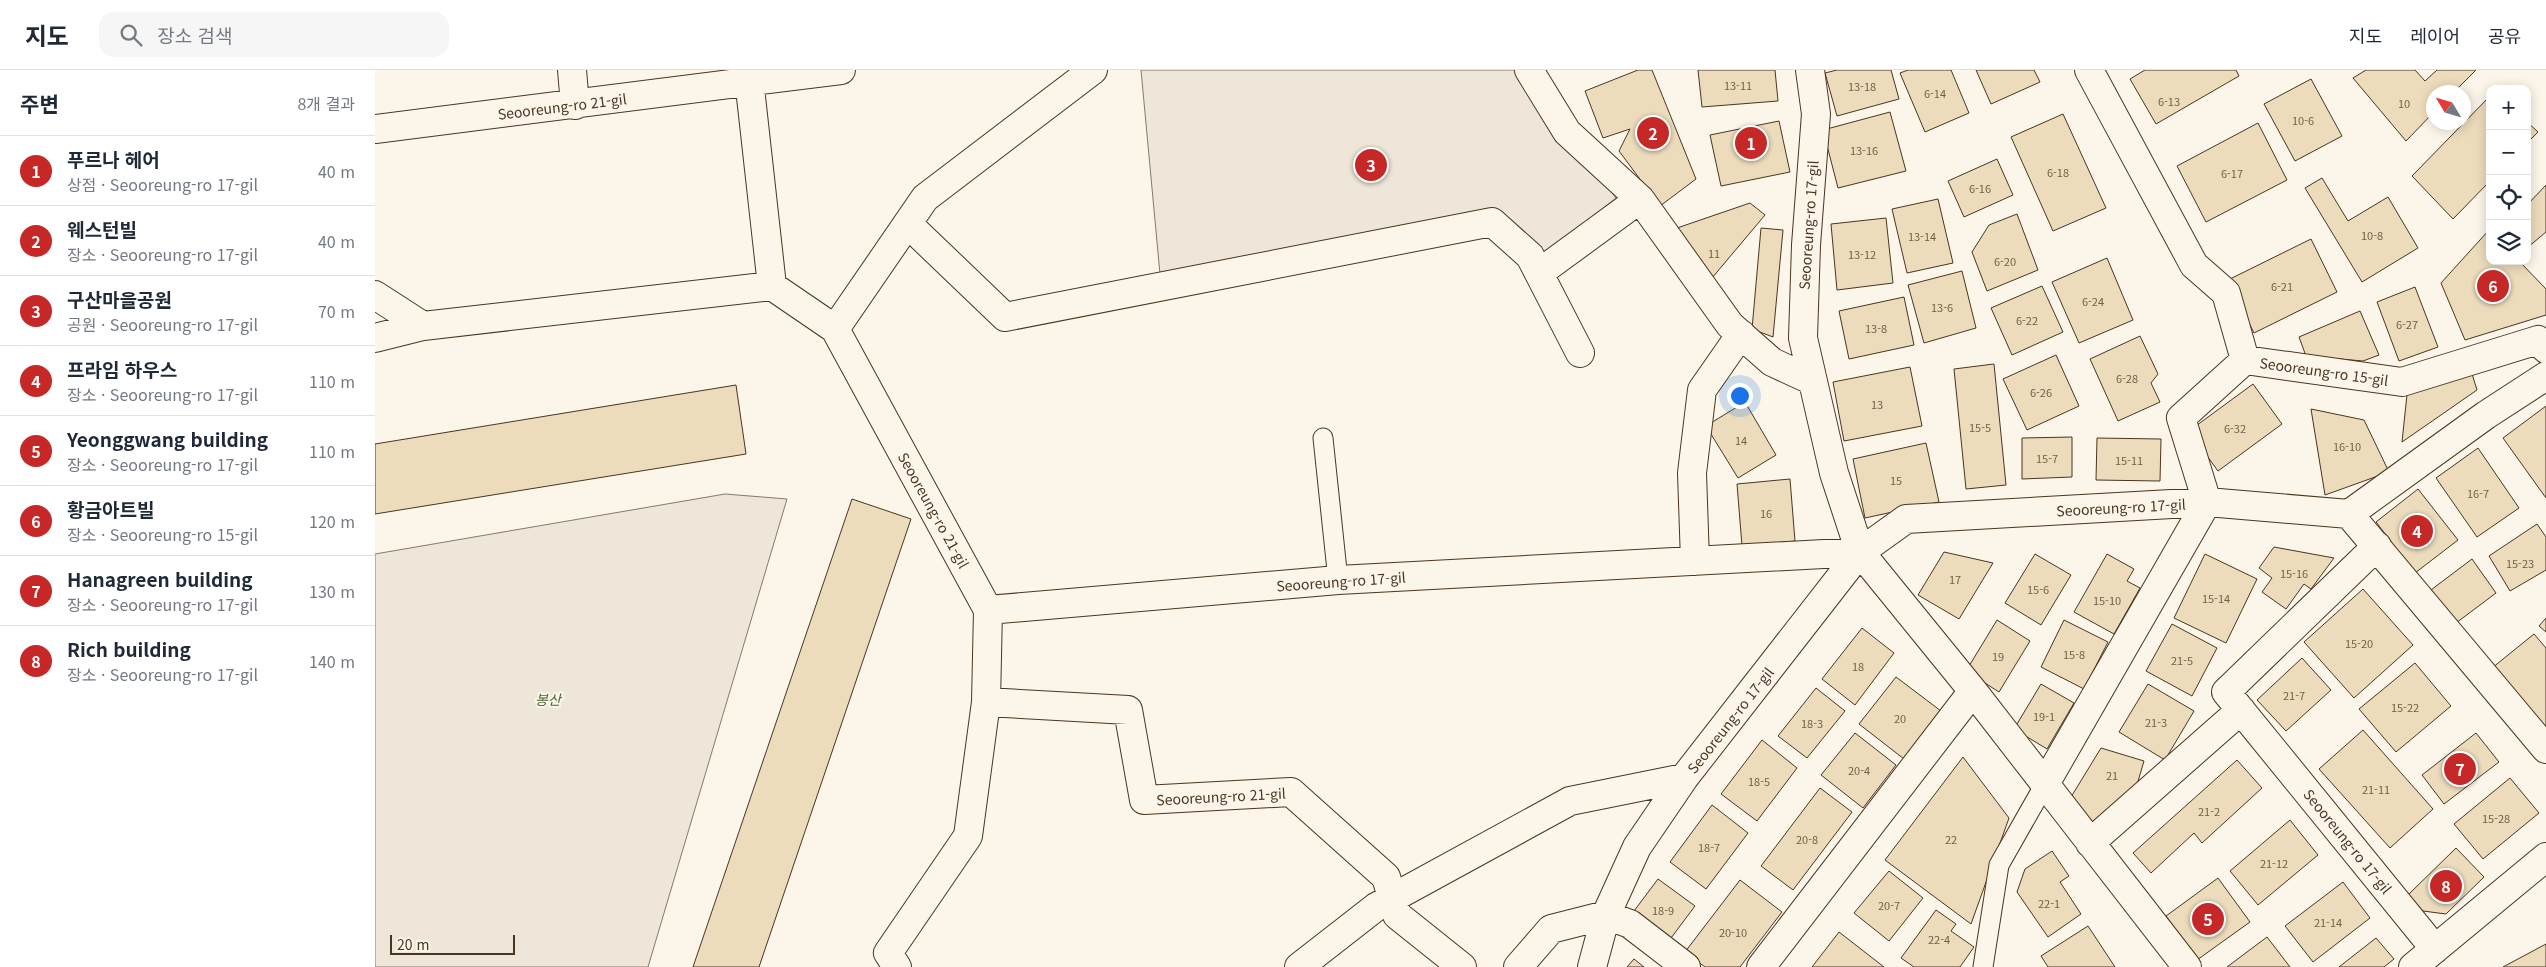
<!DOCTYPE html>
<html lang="ko">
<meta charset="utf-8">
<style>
:root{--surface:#fff;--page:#f6f6f7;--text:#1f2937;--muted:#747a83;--line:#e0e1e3;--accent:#c62828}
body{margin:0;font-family:Georgia,"Noto Sans KR",serif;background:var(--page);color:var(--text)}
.controls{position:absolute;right:15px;top:15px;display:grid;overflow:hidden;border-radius:10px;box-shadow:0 2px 12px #0003}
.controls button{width:45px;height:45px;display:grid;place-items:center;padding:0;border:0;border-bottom:1px solid var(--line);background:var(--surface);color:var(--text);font:25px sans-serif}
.compass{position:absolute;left:2051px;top:15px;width:45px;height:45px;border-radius:50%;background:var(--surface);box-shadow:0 2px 12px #0003;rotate:308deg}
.scale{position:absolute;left:15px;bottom:12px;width:125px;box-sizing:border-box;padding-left:5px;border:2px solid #4a3520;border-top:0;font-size:14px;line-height:18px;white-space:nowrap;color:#4a3520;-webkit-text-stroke:4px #fbf6e9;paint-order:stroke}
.you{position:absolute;left:1364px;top:325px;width:18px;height:18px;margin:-12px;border:4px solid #fff;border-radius:50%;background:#1a73e8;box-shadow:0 0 0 8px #1a73e833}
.badge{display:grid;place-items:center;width:32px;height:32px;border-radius:50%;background:var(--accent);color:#fff;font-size:16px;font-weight:700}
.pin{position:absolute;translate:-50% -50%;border:2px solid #fff;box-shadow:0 1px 5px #0006}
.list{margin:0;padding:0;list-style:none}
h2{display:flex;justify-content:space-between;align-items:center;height:65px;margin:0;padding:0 20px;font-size:21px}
h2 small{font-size:16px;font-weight:400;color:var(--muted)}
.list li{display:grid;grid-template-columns:32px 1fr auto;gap:15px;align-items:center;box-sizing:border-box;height:70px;padding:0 20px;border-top:1px solid var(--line)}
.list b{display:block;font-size:19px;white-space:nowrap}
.list p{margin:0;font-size:16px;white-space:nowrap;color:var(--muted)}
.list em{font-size:16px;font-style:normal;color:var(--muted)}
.icon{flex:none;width:28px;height:28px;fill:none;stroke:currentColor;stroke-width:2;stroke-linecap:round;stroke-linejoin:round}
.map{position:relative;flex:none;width:2171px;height:897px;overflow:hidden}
header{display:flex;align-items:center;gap:30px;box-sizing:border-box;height:70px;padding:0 25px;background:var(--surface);border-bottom:1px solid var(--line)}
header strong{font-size:24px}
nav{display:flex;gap:28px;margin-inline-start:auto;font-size:18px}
.search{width:350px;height:45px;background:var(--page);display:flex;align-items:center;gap:12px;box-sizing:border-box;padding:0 18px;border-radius:15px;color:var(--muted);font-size:19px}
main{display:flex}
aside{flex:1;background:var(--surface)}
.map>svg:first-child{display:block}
.green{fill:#ede6d9;stroke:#887966}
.building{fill:#ecdcbc;stroke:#4a3520}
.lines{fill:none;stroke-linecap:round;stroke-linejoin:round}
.service-casing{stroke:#4a3520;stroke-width:21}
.minor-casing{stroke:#4a3520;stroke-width:30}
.service{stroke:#fbf6e9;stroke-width:19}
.minor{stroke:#fbf6e9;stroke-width:28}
.labels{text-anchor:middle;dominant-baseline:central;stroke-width:4;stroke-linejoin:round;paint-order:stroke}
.number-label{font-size:11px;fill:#725f47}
.street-label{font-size:14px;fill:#4a3520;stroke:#fbf6e9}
.park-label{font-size:14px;font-style:italic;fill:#436837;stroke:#fbf6e9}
</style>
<header>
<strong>지도</strong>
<div class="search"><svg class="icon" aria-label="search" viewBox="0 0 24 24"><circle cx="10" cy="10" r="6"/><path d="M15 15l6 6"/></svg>장소 검색</div>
<nav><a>지도</a><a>레이어</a><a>공유</a></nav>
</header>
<main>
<aside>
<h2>주변<small>8개 결과</small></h2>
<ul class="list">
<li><span class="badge">1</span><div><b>푸르나 헤어</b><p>상점 · Seooreung-ro 17-gil</p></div><em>40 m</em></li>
<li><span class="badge">2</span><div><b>웨스턴빌</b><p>장소 · Seooreung-ro 17-gil</p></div><em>40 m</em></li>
<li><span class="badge">3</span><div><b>구산마을공원</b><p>공원 · Seooreung-ro 17-gil</p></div><em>70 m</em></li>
<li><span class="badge">4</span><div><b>프라임 하우스</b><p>장소 · Seooreung-ro 17-gil</p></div><em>110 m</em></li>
<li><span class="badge">5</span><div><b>Yeonggwang building</b><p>장소 · Seooreung-ro 17-gil</p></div><em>110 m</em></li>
<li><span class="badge">6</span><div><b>황금아트빌</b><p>장소 · Seooreung-ro 15-gil</p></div><em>120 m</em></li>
<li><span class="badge">7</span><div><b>Hanagreen building</b><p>장소 · Seooreung-ro 17-gil</p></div><em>130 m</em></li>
<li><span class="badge">8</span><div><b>Rich building</b><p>장소 · Seooreung-ro 17-gil</p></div><em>140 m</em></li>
</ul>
</aside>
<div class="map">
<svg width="2171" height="897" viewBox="0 0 2171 897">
<rect width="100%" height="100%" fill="#fbf6e9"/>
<path class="green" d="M766,0H1154L1192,62L1241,128L1166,187L1119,139L785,204Z
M350,424L412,429L273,897H0V484Z"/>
<path class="building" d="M1263,0H1277L1321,109L1285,136L1244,81L1255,59L1228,68L1210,21Z
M1323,0H1400L1403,31L1327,37Z
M1462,0H1516L1524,29L1462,46L1450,3Z
M1533,0H1576L1594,43L1550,62L1525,3Z
M1601,0H1659L1665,12L1616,34Z
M1770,0H1861L1864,6L1781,54L1755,9Z
M1991,0H2040L2050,11L2062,0H2101L2079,22H2058V43L2031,71L1978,8Z
M1936,9L1967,66L1920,91L1889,34Z
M2115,26V111L2078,149L2037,106Z
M1515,42L1531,101L1463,118L1448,60Z
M1688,44L1731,138L1678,161L1636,67Z
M1404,51L1415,102L1346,116L1335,65Z
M2152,52L2163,62L2152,73Z
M1883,53L1912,110L1831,152L1802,96Z
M1622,89L1638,125L1589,147L1573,111Z
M1947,108L1973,151L2013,127L2043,178L1987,212L1930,118Z
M2171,115V162L2152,178V135Z
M1563,129L1578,193L1532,203L1517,139Z
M1375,133L1390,145L1337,208L1302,158Z
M1642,144L1663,200L1612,221L1597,182L1614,155Z
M1511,148L1518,213L1462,220L1456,154Z
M1386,158L1408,160L1398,267L1377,259Z
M2114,160L2115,191H2144L2171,219V245L2090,270L2066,213Z
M1936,169L1962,222L1879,263L1853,210Z
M1732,188L1758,250L1704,273L1677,212Z
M1587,201L1601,258L1549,273L1533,215Z
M1667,216L1688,262L1637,285L1616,238Z
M2040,217L2063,277L2024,291L2002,232Z
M1529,227L1539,275L1474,289L1464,241Z
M1985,241L2004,285L1988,291L1931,286L1924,267Z
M1765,266L1783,304L1776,313L1785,332L1743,351L1715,289Z
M1681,285L1704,336L1652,360L1628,309Z
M1619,294L1631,415L1591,419L1579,299Z
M2094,294L2102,320L2027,372L2033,315Z
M1535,297L1547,356L1469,371L1458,312Z
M1878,314L1907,354L1843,401L1814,361Z
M361,315L371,384L0,444V374Z
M1370,332L1401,385L1363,408L1331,356Z
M2171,336V428L2128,368Z
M1936,339L1989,350L2014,402L1950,425Z
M1697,367V407L1647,409V368Z
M1722,368L1786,369L1785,411L1721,410Z
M1551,373L1564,432L1490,448L1478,389Z
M2103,378L2144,438L2102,467L2061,408Z
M1415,409L1420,471L1367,476L1362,414Z
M2043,419L2083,470L2040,503L2001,452Z
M477,429L536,449L384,897H318Z
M2162,454L2171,467V500L2135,521L2114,486Z
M1899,477L1959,488L1936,519L1929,514L1911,539L1887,522L1897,508L1884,498Z
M1569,482L1618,493L1584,549L1543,525Z
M1660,484L1696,505L1666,555L1630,533Z
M1732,484L1759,499L1752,511L1765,518L1739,564L1699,542Z
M1830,484L1882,509L1851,573L1799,548Z
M2097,489L2121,523L2077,556L2052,523Z
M1988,519L2038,575L1979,628L1929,572Z
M2171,548V562L2164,556Z
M1622,550L1655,571L1624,622L1591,601Z
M1689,550L1733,572L1709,619L1666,597Z
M1797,554L1842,578L1817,626L1771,601Z
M1487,558L1519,583L1480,635L1447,609Z
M2159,564L2171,578V664L2117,598Z
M1927,588L1956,620L1911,661L1882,630Z
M2040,593L2076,636L2021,682L1984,639Z
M1521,607L1566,641L1529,689L1484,654Z
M1666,614L1699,633L1672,679L1639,659Z
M1773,614L1819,641L1790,690L1744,662Z
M1441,618L1470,641L1432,688L1403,666Z
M1988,660L2058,739L2015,778L1944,699Z
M1480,663L1521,695L1488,738L1446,705Z
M2101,663L2124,692L2069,734L2047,705Z
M1387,670L1422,698L1382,751L1346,724Z
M1726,678L1769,691L1761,718L1718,753L1696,727Z
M1588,687L1634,748L1596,854L1510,790Z
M1862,690L1887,718L1827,773L1819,763L1776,803L1758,783Z
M2135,708L2164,743L2108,789L2079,754Z
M1445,718L1477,742L1418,820L1386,796Z
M1337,735L1373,763L1331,819L1295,792Z
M1915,750L1943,785L1883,835L1855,801Z
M2081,778L2109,807L2071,844L2048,841L2033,825Z
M1677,781L1694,806L1685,812L1706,844L1673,867L1642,822L1650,799Z
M1514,801L1548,828L1514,871L1479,843Z
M1843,808L1875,852L1822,890L1791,846Z
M1283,809L1320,836L1293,872L1256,845Z
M1365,810L1407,842L1365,897H1330L1310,882Z
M1968,812L1995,848L1938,892L1910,856Z
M1561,840L1581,854L1576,861L1599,877L1585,897H1539L1526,888Z
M1713,856L1740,897H1673L1666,886Z
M1464,862L1509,897H1437Z
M1892,867L1915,897H1852Z
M2001,868L2019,889L2009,897H1964Z
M2171,874V897H2128Z
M1259,889L1269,897H1252Z"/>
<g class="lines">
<g class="service-casing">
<path id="service" d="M948,368L963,510
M1608,897L1624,795L1670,714"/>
</g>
<g class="minor-casing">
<path id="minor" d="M197,0L200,35
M373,0L397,216
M1154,0L1192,62L1265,129L1355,255L1397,292L1436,310
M1435,0L1441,44L1431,175L1428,268L1459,403L1485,482L1598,621L1812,897
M1714,0L1819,195L1851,223L1870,290L2027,312L2163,270L2171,279
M0,59L466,0
M533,154L630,247L1117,152L1155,186L1205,283
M1164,203L1265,129
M0,225L48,256
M460,259L550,128L718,0
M0,268L48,256L397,216L460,259L613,540L611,632L593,766L513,883L522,897
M1974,444L2111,345L2171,306
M2002,476L1851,622L2060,879
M1320,491L1317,403L1327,320L1366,264
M613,540L963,510L1485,482
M611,632L753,640L769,730L916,722L1011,807L1022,845L1087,897
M1670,714L1832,432L1806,348L1870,290
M1715,773L1866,640
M924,897L1001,837L1195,731L1309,708
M1143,897L1176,859L1231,845L1255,854L1311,897
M1217,897L1231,845L1262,777L1309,708L1485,482L1531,449L1832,432L1974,444L2171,679
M1386,897L1598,621
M2038,897L2171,787"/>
</g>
<use href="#service" class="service"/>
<use href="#minor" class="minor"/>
</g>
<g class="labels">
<g class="number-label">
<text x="1363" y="15">13-11</text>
<text x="1487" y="16">13-18</text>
<text x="1560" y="23">6-14</text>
<text x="1794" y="31">6-13</text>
<text x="2029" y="33">10</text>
<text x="1928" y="50">10-6</text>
<text x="1489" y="80">13-16</text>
<text x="1683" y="102">6-18</text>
<text x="1857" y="103">6-17</text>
<text x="1605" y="118">6-16</text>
<text x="1997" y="165">10-8</text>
<text x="1547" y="166">13-14</text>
<text x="1339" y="183">11</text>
<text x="1487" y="184">13-12</text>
<text x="1630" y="191">6-20</text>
<text x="1907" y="216">6-21</text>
<text x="1718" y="231">6-24</text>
<text x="1567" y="237">13-6</text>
<text x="1652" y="250">6-22</text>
<text x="2032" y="254">6-27</text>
<text x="1501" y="258">13-8</text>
<text x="1752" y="308">6-28</text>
<text x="1666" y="322">6-26</text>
<text x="1502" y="334">13</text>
<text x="1605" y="357">15-5</text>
<text x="1860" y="358">6-32</text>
<text x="1366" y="370">14</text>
<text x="1972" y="376">16-10</text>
<text x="1672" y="388">15-7</text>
<text x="1754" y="390">15-11</text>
<text x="1521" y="410">15</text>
<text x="2103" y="423">16-7</text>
<text x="1391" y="443">16</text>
<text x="2145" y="493">15-23</text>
<text x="1919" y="503">15-16</text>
<text x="1580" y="509">17</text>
<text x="1663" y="519">15-6</text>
<text x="1841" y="528">15-14</text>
<text x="1732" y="530">15-10</text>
<text x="1984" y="573">15-20</text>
<text x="1699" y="584">15-8</text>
<text x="1623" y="586">19</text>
<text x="1807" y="590">21-5</text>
<text x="1483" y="596">18</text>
<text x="1919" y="625">21-7</text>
<text x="2030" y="637">15-22</text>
<text x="1669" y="646">19-1</text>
<text x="1525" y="648">20</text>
<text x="1781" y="652">21-3</text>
<text x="1437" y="653">18-3</text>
<text x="1484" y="700">20-4</text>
<text x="1737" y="705">21</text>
<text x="1384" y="711">18-5</text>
<text x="2001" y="719">21-11</text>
<text x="1834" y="741">21-2</text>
<text x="2121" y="748">15-28</text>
<text x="1432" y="769">20-8</text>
<text x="1576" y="769">22</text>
<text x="1334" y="777">18-7</text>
<text x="1899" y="793">21-12</text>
<text x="1674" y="833">22-1</text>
<text x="1514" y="835">20-7</text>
<text x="1288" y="840">18-9</text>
<text x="1953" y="852">21-14</text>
<text x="1358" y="862">20-10</text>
<text x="1564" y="869">22-4</text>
</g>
<g class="street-label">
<text transform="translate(187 36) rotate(-7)">Seooreung-ro 21-gil</text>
<text transform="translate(1433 155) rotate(-86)">Seooreung-ro 17-gil</text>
<text transform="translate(1949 301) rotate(8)">Seooreung-ro 15-gil</text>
<text transform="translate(1746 437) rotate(-3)">Seooreung-ro 17-gil</text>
<text transform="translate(559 440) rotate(61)">Seooreung-ro 21-gil</text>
<text transform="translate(966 511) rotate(-4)">Seooreung-ro 17-gil</text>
<text transform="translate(1355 650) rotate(-52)">Seooreung-ro 17-gil</text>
<text transform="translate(846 726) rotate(-3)">Seooreung-ro 21-gil</text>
<text transform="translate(1973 771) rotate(51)">Seooreung-ro 17-gil</text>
</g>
<g class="park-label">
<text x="173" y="629">봉산</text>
</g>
</g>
</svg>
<div class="controls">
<button>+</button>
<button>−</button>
<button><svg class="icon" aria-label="locate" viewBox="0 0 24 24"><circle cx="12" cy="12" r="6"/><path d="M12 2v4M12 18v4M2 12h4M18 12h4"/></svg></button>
<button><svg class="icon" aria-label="layers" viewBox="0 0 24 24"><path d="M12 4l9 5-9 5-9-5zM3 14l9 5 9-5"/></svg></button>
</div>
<svg class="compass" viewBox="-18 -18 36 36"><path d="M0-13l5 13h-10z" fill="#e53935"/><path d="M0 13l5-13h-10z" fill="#747a83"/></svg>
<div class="scale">20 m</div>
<div class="you"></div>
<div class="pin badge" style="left:1376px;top:73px">1</div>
<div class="pin badge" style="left:1278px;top:63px">2</div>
<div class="pin badge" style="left:996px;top:95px">3</div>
<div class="pin badge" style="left:2042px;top:461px">4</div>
<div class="pin badge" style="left:1833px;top:849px">5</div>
<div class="pin badge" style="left:2118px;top:216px">6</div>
<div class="pin badge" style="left:2085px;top:699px">7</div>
<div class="pin badge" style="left:2071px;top:816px">8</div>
</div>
</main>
